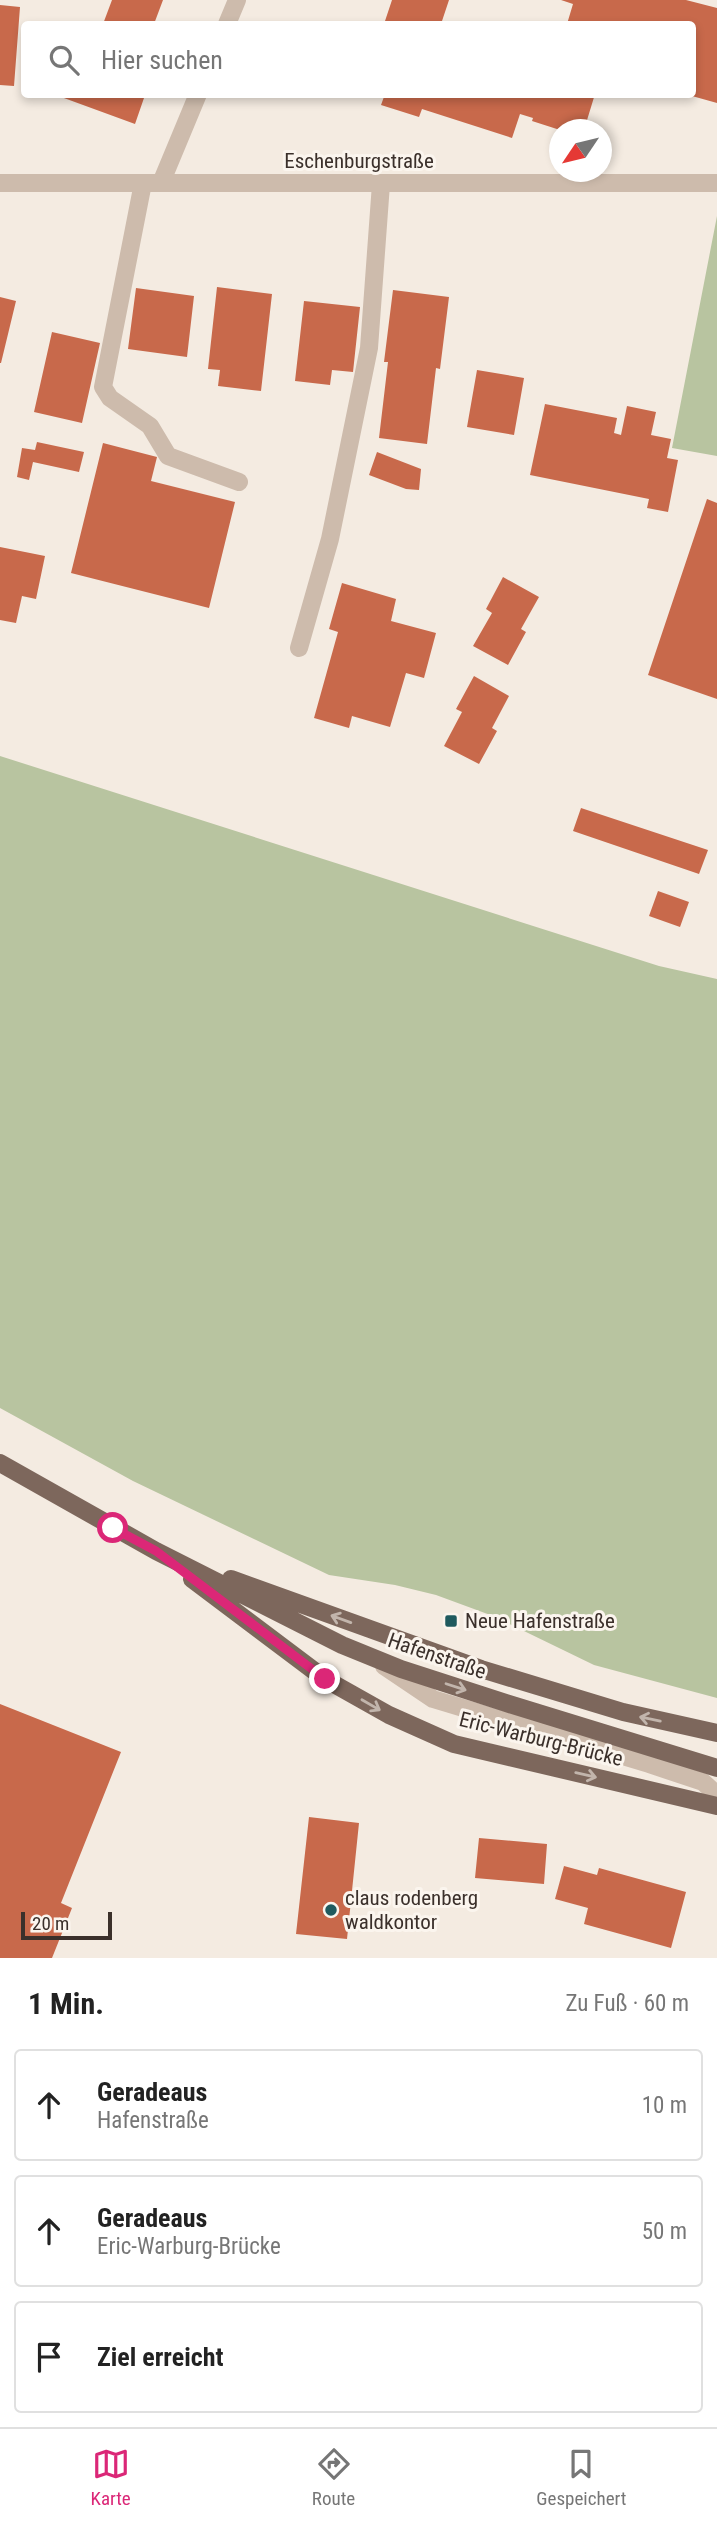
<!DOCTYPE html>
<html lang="de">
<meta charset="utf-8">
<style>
:root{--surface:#fff;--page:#f2f2f2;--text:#222;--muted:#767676;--line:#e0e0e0;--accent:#db2777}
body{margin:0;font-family:"Roboto Condensed",sans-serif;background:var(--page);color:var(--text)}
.compass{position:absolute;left:549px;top:119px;width:63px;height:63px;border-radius:50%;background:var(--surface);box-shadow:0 4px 10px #0003;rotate:235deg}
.scale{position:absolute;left:21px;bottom:18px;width:91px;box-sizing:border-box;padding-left:7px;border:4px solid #3b302b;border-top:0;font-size:19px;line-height:24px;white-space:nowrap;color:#3b302b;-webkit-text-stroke:5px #fbf5ee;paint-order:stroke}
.stop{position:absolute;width:21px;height:21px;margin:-16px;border:5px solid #db2777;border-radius:50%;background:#fff}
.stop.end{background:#db2777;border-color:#fff;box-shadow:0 2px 7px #0008}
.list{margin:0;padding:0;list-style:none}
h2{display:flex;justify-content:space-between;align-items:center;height:91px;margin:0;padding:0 28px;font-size:30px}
h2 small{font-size:23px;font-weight:400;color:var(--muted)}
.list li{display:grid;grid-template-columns:46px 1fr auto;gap:21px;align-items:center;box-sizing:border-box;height:112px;margin:0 14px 14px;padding:0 14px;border:2px solid var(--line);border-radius:7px}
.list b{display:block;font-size:26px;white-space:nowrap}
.list p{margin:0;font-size:23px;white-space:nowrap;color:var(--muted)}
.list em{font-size:23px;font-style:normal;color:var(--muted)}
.icon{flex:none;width:38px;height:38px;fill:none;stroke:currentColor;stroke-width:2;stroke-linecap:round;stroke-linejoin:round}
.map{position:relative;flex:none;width:717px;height:1958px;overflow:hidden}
.search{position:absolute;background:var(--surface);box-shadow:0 4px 10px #0003;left:21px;right:21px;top:21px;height:77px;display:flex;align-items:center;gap:18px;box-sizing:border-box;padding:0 24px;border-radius:7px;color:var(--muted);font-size:26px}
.sheet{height:469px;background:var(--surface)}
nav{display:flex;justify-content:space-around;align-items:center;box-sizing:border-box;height:98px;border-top:2px solid var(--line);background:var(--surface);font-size:19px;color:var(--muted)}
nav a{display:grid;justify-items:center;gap:4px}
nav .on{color:var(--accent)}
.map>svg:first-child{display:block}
.green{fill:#b8c4a0}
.building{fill:#c8694b}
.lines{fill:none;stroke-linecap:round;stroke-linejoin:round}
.minor{stroke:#cdbbac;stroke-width:18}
.major{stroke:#7d675c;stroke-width:18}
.oneway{stroke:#c2b5ac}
.route{stroke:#db2777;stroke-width:9}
.poi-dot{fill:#1f5a5e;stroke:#fbf5ee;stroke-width:2.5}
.labels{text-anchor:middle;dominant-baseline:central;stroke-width:6;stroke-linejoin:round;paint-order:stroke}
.street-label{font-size:21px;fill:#3b302b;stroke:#fbf5ee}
.poi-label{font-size:21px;fill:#3b302b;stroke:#fbf5ee;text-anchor:start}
</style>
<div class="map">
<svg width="717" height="1958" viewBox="0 0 717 1958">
<rect width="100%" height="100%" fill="#f4ebe1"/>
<path class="green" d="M717,216V456L672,448Z
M0,756L659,966L717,979V1698L594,1665L493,1616L436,1595L395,1585L329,1575L133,1481L0,1408Z"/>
<path class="building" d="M112,0H163L154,24H103Z
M392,0H449L441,24H384Z
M561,0H686L717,8V103L692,96V24H567L573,4Z
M0,5L20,7L14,86L0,85Z
M53,94H134L144,98L135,124Z
M385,94H595L584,130H560L532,121L533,118L520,114L512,138L422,109L419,117L381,105Z
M217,287L272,294L261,391L218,386L220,370L208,369Z
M136,288L194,296L187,357L128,349Z
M393,290L449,297L440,369L436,368L427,444L379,438L388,362H384Z
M0,297L16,301L1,363H0Z
M304,301L360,307L353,372L332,370L330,385L295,381Z
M52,332L100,343L82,423L34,412Z
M477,370L524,378L514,435L467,427Z
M545,404L617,418L614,433L621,435L627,406L656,412L651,435L671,439L667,458L678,460L668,512L647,508L649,499L530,475Z
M37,442L84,452L79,472L33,462L29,480L17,477L22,448L35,450Z
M103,443L157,457L151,481L235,502L209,608L71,573Z
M377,452L421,469L419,490L406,489L369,475Z
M707,499L717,503V699L648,675Z
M0,547L45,556L36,599L22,596L16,623L0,620Z
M503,577L539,597L521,629L526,632L508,665L473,646L492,613L486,609Z
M342,583L396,599L391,621L436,633L424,678L406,673L390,727L352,716L349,728L314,718L338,632L329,629Z
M474,676L509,696L492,728L497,731L479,764L444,746L462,712L456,709Z
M581,808L708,850L699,874L573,831Z
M658,891L689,902L680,927L649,916Z
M0,1704L121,1752L61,1903L72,1908L52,1958H0Z
M309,1817L359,1823L347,1939L296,1934Z
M479,1838L547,1844L544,1884L475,1878Z
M564,1866L597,1875L599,1868L686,1892L671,1948L584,1924L588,1908L555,1899Z"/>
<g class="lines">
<path class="minor" d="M227,24L237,0
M0,183H717
M143,183L103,387L110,398L150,426L168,456L239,482
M161,183L198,94
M299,648L330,539L369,348L381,184
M384,1666L433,1699L649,1764L703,1782L717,1795"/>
<path class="major" d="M0,1463L156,1551L342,1645L401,1669L506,1703L717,1768
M192,1579L325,1679L389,1715L454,1744L717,1806
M231,1579L481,1669L623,1712L717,1733"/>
</g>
<defs><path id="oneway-shaft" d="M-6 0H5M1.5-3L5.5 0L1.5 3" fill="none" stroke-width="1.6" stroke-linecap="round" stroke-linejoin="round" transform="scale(1.75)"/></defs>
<g class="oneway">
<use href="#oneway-shaft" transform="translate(341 1619) rotate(-160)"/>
<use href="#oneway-shaft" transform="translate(456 1687) rotate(18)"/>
<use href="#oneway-shaft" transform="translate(371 1705) rotate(30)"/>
<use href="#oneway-shaft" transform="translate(650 1719) rotate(-168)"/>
<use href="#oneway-shaft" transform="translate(586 1775) rotate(13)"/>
</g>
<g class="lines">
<path class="route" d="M113,1528L156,1551L325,1679"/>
</g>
<g class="poi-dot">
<rect x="444" y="1614" width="14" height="14" rx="3.5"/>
<circle cx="331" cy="1910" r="7"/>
</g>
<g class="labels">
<g class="street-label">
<text x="359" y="161">Eschenburgstraße</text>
<text transform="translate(437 1656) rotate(19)">Hafenstraße</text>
<text transform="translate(541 1739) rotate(14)">Eric-Warburg-Brücke</text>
</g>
<g class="poi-label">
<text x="465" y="1621">Neue Hafenstraße</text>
<text x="345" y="1898">claus rodenberg<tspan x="345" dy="24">waldkontor</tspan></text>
</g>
</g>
</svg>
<svg class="compass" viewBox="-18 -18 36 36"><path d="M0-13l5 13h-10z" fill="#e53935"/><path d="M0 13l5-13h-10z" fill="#767676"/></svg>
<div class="scale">20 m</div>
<div class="stop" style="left:113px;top:1528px"></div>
<div class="stop end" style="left:325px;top:1679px"></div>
<div class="search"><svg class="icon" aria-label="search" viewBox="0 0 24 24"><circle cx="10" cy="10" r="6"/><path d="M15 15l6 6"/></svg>Hier suchen</div>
</div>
<section class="sheet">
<h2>1 Min.<small>Zu Fuß · 60 m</small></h2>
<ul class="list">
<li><svg class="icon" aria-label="ahead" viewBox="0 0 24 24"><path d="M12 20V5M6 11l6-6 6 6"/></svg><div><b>Geradeaus</b><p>Hafenstraße</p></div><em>10 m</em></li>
<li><svg class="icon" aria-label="ahead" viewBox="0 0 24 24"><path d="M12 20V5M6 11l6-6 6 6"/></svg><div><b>Geradeaus</b><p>Eric-Warburg-Brücke</p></div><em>50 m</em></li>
<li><svg class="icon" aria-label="arrive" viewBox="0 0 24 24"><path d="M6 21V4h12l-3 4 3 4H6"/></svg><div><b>Ziel erreicht</b></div></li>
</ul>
</section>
<nav>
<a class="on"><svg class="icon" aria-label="map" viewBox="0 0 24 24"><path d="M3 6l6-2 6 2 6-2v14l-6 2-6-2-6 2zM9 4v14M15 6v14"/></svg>Karte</a>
<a><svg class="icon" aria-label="directions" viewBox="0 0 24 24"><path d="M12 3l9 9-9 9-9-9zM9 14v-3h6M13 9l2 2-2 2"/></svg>Route</a>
<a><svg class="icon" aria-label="saved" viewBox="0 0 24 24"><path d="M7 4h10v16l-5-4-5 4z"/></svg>Gespeichert</a>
</nav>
